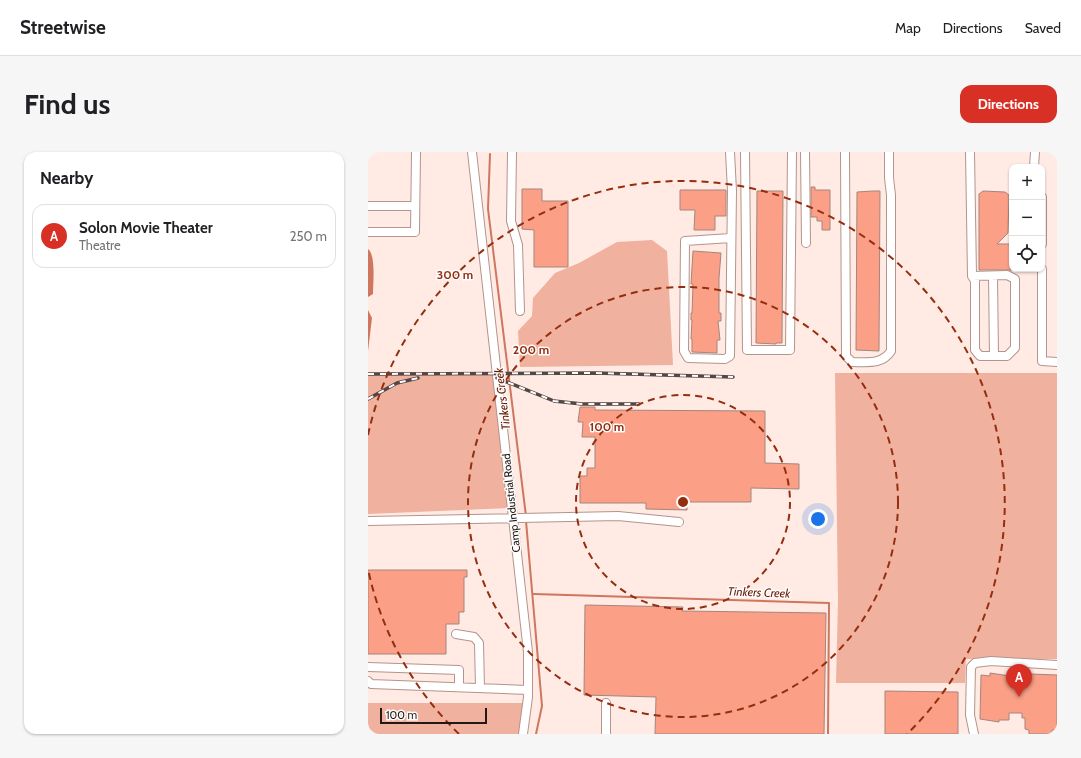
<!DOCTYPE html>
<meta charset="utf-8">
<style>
:root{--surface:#fff;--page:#f6f6f6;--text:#202124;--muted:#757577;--line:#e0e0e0;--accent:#d93025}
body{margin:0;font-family:Cabin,sans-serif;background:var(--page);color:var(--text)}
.controls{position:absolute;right:12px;top:12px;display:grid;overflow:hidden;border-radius:8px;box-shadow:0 1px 3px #0004}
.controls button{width:36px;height:36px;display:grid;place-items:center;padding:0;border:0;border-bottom:1px solid var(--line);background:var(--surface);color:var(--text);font:20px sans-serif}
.scale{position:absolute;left:12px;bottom:10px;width:107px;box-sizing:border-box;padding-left:4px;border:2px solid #241815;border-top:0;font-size:11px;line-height:14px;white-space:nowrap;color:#241815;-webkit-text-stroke:3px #fcfcfc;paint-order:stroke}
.you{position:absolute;left:450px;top:367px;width:14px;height:14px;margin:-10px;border:3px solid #fff;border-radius:50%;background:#1a73e8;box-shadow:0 0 0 6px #1a73e833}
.badge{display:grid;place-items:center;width:26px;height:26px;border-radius:50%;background:var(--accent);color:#fff;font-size:13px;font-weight:700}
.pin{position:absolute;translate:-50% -33px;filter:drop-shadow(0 1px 2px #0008)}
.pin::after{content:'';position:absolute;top:21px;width:14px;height:12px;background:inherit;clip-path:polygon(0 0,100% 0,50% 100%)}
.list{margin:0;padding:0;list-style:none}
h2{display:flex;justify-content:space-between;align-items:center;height:52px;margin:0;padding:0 16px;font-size:17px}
h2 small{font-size:13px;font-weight:400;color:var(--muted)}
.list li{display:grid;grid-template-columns:26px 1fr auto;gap:12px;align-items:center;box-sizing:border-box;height:64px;margin:0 8px 8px;padding:0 8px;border:1px solid var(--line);border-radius:12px}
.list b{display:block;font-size:15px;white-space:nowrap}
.list p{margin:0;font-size:13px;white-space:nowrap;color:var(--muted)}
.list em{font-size:13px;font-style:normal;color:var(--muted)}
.icon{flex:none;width:22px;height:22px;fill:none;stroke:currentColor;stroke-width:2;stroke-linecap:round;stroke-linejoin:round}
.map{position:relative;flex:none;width:689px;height:582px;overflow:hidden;border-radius:12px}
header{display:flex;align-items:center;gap:24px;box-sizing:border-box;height:56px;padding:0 20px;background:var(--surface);border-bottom:1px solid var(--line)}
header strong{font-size:19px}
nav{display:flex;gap:22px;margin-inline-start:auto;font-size:14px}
.intro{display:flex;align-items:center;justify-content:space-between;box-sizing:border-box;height:96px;padding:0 24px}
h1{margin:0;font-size:28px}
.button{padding:10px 18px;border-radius:12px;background:var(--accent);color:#fff;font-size:14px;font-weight:700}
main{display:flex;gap:24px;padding:0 24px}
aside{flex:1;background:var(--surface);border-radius:12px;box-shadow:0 1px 3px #0004}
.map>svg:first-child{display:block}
.green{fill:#f0b19f}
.water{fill:#ce765e}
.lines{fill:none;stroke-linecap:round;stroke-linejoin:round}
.stream{stroke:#ce765e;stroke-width:2}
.building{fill:#fb9f86;stroke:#a5857d}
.minor-casing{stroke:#b4948b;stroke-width:10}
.minor{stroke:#fff;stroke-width:8}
.rail-casing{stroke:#544643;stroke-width:3.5}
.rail{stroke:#fcfcfc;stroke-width:2;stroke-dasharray:6;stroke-linecap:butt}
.ring{fill:none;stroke:#952e0f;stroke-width:2;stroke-dasharray:7 5}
.labels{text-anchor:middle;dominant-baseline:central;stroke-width:3;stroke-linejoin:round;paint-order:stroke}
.street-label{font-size:11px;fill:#241815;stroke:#fcfcfc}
.water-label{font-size:12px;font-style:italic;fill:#6a1b03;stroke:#fcfcfc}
.centre{fill:#952e0f;stroke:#fcfcfc;stroke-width:2}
.ring-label{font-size:12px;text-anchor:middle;font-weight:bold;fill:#952e0f;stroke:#fcfcfc;stroke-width:3;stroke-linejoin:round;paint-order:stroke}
</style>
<header>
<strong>Streetwise</strong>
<nav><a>Map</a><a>Directions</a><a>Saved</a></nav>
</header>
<div class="intro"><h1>Find us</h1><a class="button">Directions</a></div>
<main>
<aside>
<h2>Nearby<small></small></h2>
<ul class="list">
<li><span class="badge">A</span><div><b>Solon Movie Theater</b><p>Theatre</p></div><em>250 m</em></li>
</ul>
</aside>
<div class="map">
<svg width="689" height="582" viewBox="0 0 689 582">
<rect width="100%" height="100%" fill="#ffeae4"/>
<path class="green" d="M284,88L299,99L305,213L152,215L150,179L164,164L165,146L187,121L211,111L249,90Z
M467,221H689V507H598L597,531H468L470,448Z
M0,222L129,223L144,356L0,362Z
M0,551H160L155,582H0Z"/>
<path class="water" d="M0,97C8,103 5,131 5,142L0,145Z
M0,158L4,166L0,199Z"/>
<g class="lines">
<path class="stream" d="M122,2L120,57L158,364
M158,369L174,554L168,582
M166,442L461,451L460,582"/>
</g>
<path class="building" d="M443,35H447V38H462V78H454V69H449V65H443Z
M154,37H174V49H200V115H166V78L154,77Z
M312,38H358V64H347V78H326L327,58H312Z
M389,39H415L414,191H408V192L388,191Z
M505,39H512L511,199L488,198L489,40Z
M615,39L637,40L641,43L640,81L629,92H644V118H611V42Z
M325,99L353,101L351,126V161H353V169H350L352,188H349V201L324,200V187H323L324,168H323V161H324L325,132H323Z
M212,255H227V258L397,259V311L431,312V337L383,336V350H319V358L278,357V351H212V324H219V316H227V285H214L215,270H210Z
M0,418H99V425H96V460H91V472H78V502H0Z
M217,453L315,455L314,459L458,461L456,582H287L288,545L216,543Z
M622,521L642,524V529H653V526H662L663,522L689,523V578H684V582H661V578L657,577V566H654V561H641V568H631V570L612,567L613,523L622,524Z
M517,539L590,540V582H517Z"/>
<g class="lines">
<g class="minor-casing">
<path id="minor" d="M104,0L160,500V545L155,582
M144,0L143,69L150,93L152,159
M362,0L364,39L362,204L357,207L320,206L316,199L317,89L363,86
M377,0L379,198H422L424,0
M437,0L438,91
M477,0L478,204L484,210C499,210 514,213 523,199V43L521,26V0
M602,0L604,124L607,129V198L612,204H639L647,196V127L639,123L604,124
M666,15L667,0
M674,45V92
M0,54H47
M0,80H47L48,0
M674,117V209L689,210
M625,124L626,204
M0,369L250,364L311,370
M88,482L106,485L111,491L112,536
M0,515L91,518V535
M0,529L3,532L160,538
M238,582V551
M606,582L602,563L603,515L607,511L623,509L689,513"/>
</g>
<use href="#minor" class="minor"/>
<g class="rail-casing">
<path id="rail" d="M0,222L228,221L365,225
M129,226L186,249L214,252H271
M0,247L29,231L50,226"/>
</g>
<use href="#rail" class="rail"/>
</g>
<g class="ring">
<circle cx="315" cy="350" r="107"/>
<circle cx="315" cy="350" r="215"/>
<path d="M91 582A322 322 0 0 1 0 417M0 283A322 322 0 1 1 539 582"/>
</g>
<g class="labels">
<g class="street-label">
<text transform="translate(143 351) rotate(-96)">Camp Industrial Road</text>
</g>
<g class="water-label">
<text transform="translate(134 247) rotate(-97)">Tinkers Creek</text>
<text transform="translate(391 440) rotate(2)">Tinkers Creek</text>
</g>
</g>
<circle cx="315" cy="350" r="6" class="centre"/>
<g class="ring-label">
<text x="87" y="127">300 m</text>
<text x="163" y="202">200 m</text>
<text x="239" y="279">100 m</text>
</g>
</svg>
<div class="controls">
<button>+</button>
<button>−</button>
<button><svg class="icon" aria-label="locate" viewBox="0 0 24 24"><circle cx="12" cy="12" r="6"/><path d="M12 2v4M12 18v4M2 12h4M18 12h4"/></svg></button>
</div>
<div class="scale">100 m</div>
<div class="you"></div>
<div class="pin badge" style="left:651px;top:545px">A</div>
</div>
</main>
